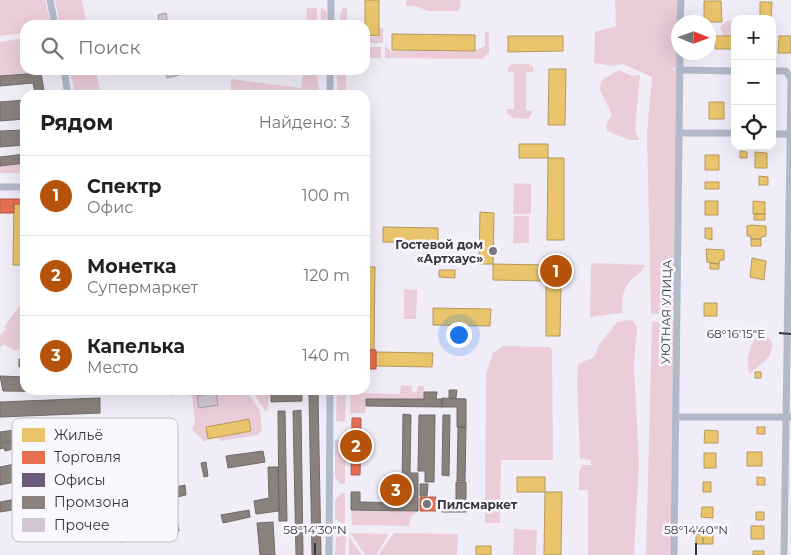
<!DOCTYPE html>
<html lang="ru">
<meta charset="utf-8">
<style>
:root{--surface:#fff;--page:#f6f6f6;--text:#202124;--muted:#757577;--line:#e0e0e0;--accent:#b45309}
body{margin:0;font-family:Montserrat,sans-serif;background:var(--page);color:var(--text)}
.controls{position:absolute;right:15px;top:15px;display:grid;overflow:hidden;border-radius:10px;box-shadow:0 5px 20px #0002}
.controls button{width:45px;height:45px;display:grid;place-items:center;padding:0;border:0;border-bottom:1px solid var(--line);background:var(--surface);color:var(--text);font:25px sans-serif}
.compass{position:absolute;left:671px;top:15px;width:45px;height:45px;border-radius:50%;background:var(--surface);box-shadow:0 5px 20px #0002;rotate:91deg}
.you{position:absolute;left:458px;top:334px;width:18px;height:18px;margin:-12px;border:4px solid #fff;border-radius:50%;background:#1a73e8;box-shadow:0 0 0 8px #1a73e833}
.badge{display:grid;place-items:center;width:32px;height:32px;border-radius:50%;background:var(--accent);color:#fff;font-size:16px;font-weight:700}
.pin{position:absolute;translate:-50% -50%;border:2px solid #fff;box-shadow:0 1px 5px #0006}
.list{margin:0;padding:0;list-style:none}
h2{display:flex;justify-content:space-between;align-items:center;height:65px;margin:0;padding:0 20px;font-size:21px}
h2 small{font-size:16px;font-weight:400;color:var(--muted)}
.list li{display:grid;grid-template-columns:32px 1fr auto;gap:15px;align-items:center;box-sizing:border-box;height:80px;padding:0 20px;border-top:1px solid var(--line)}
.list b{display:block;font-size:19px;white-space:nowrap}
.list p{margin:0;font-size:16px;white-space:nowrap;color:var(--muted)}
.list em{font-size:16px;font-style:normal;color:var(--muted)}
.icon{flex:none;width:28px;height:28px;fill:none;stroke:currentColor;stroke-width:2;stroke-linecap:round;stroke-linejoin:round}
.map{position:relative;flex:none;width:791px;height:555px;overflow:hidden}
.search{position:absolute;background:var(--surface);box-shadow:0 5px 20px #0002;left:20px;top:20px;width:350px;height:55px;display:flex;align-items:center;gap:12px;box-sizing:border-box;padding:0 18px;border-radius:15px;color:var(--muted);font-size:19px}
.panel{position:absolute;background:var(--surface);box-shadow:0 5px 20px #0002;left:20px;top:90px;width:350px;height:305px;border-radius:15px}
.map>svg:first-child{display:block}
.green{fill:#ebcdda;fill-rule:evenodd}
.homes{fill:#e9c46a;stroke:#b4995d}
.shops{fill:#e76f51;stroke:#b25e4c}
.offices{fill:#6d597a;stroke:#5d4e68}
.industry{fill:#8a817c;stroke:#716a6a}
.building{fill:#d3c7d7;stroke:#a6a1a9}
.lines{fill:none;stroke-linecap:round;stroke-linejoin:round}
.minor{stroke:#b2b9c9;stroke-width:7}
.ticks{fill:none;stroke:#37353f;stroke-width:2}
.poi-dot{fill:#787580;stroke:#f9f8fe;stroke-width:2}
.labels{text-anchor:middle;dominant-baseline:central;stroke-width:5;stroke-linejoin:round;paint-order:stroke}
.poi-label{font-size:12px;font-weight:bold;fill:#37353f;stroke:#f9f8fe;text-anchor:end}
.street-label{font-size:12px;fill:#37353f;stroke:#f9f8fe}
.key{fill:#f9f8fe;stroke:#bfbec5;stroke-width:1}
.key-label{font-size:14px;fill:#37353f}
.ticks-label{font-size:12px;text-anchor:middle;fill:#37353f;stroke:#f9f8fe;stroke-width:5;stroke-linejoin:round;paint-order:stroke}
</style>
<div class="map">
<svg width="791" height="555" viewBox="0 0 791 555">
<rect width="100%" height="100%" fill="#f0edf9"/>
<path class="green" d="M0,0H45L51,25H25V33L0,36Z
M55,0H82L87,25H60Z
M406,0H460L461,6L458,11H428L415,6H406Z
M615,0H683C679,21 675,43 683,64L674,68L671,67L677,74L673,313L651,314L647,133L652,77L623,64L612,66L594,63L595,32L616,26Z
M321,7L327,12V25H321Z
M307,8H317V25H306Z
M342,8H347V25H338Z
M727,21H735V42L725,41L720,27Z
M380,28H383V43H365V37H379Z
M485,32H489V53L482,59L385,58V46L391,51H475L485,46Z
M25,38V70H41V73L0,76V42Z
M365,47H381V58H365Z
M512,64H529L533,67V72H526V110L533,111L528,119L513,118L507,113V109H514V72H508V67Z
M70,70H96L101,95H75Z
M303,70H316L320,95H224L231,93V79L301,88Z
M337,70H346V95H337Z
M619,70L632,76L640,75L635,129L639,140H630L607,131L606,125L612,115L599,88L602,80Z
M25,163V173H0V166Z
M514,183L531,184V214H513Z
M514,216H529V243H513Z
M594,263L645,265C639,276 636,274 629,282C622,290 622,303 622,313L590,317L591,266Z
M404,289L417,290L416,319H404Z
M25,299V349L14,350L3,344L0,348V336L6,329L4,327Z
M628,320L634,321L637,328L634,365L639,463L634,555H588V490H579V473L582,465H591V460L580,459L577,380L578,364L594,357L599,345L617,322Z
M652,322H673L671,555H646Z
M765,334L772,342C772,362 762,361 750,374C745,361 749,345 758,335Z
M503,346L550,347L552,350L553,460H501L500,523H485L486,374L493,353Z
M401,385L411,386L413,393L416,392L418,386H424V399H366L365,413H350L351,390H355V393L400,394Z
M146,390H246L260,411L262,429L258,435L220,441L219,437L251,431L249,419L206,427L208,439L205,442L192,430L195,421L192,396L177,393L173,396ZM216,393L218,405L199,407L197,396Z
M252,390H325V392L270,394L267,411H265Z
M337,390H346L345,422L336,421Z
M345,438V484H340L335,477V440Z
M341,493H345V525L335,519V500Z
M351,510L418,511L411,517L409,526L352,525Z
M514,529L537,530L536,555H513Z
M350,533L389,534L376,555H365Z
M394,533L458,534L457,555H378Z
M341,534H346L345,555H335L336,537Z
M349,537L362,555H349Z"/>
<path class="homes" d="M365,0H379V36L365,35Z
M704,1H721L722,22H704Z
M760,2H772L771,19H760Z
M392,34L475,35V51L392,50Z
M508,36H563V51L508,52Z
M715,36H732V49H715Z
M779,36H791V53H778Z
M549,69H566L565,125H548Z
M709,102H724V119H709Z
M519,144H548V158H519Z
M740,151L747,152V158H740Z
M755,152L767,153V168H755Z
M705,155H719V170H705Z
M548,158H564V240H547Z
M759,176L768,177V185H759Z
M705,182H719V189H705Z
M705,201H718V215H705Z
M753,201L765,202V214H753Z
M14,204H25V265H13Z
M480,212L494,213L493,264H479Z
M754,214H765V220H754Z
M751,225L766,226V236L761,237V239H751V236H747V226Z
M383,227L438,228V243L383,242Z
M705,228H712V240L705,238Z
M751,239H761V246H751Z
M706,249L724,250V260H720L719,264L707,262Z
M752,258L766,261L764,280L750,277Z
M710,263L719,264V269H710Z
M493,264L546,265V281L493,280Z
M365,267H375L374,350L365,349Z
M439,270H455V278L439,277Z
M546,281H561L560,336H546Z
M704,303H717V316H704Z
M433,308L491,309L490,326L433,325Z
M376,352L433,353L432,367L376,366Z
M755,372H761V378H755Z
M249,419L251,431L208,439L206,427Z
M757,427H765V434H757Z
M705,430L718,431V443H704Z
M747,452H762V466H747Z
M704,453H716V468H704Z
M517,477H545V492H517Z
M757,477L765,478V485H757Z
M703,482H711V492H703Z
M545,492H562L561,555H544Z
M702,507H713V518L701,517Z
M756,512H764V520H756Z
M751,526H764V539H751Z
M703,532L713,533V544H703Z
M696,534H703V544H696Z
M476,546H491V555H476Z
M753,551H764V555H753Z"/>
<path class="shops" d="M0,199H22V204H14V213H0Z
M365,349L376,350V369H365Z
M352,418H361L360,475H351Z
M390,488H402V494L389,493Z
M420,497H436V511H420Z"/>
<path class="offices" d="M546,265H562L561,281H546Z"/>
<path class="industry" d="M41,73L44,91L35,93L33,83L0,86V76Z
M25,100V119L0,121V102Z
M25,130V145L0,147V131Z
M25,154V163L0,166V157Z
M19,359L25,360V367H19Z
M0,376L25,377V390H86V392L3,391Z
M449,390H457L456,398H449Z
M424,392H437L436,399H442V407L366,406V399H424Z
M302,393V401L271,402V394Z
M318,393L321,555H312L309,394Z
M100,398V413L0,417V402Z
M442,398L466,399V427H457V407H442Z
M301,410L303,555H296L293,411Z
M278,411H285L287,521H279Z
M403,414L411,415L410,473H418V511L351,510V492H360V502L410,503V491L402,490Z
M419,415H435L434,482H425V471H418Z
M443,415H450L449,476L442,475Z
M58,424L59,431L0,443V432Z
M458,427H466L465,481H457Z
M74,428L75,434L5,451L4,448L0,449V444Z
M263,451L265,462L228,468L226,456Z
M206,462L208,476L204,477L201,463Z
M20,463L24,480L0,485V467Z
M268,467H278L279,511L256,514L254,501L269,498Z
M456,482H466V512H442V503H456Z
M420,484H428L427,496H420Z
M185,485L186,495L177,497L175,487Z
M27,497L31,507L0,512V502Z
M249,510L250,517L223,523L221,515Z
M176,515L179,531L120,542L117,526Z
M273,522L275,555H260L257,523Z"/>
<path class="building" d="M166,13L168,25H159L158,15Z
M165,70H178L179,75L167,78Z
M216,393L218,405L199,408L197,396Z"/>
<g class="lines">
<path class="minor" d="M50,0L55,25
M680,22L681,0
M331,25V0
M64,70L68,95
M679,70L735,71
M772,71H786L791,79
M330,95V70
M679,133H735
M772,134H789
M0,187H25
M676,417H791
M329,555L330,390
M674,555L680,52
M784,555L791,80"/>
</g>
<path class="ticks" d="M779,333L791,334M315,555V543M696,555V543"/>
<g class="poi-dot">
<circle cx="493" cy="251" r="5"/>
<circle cx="427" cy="504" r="5"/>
</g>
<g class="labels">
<g class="poi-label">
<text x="483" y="244">Гостевой дом<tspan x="483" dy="14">«Артхаус»</tspan></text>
<text x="437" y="504" text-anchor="start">Пилсмаркет</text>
</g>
<g class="street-label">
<text transform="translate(666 312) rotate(-89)">УЮТНАЯ УЛИЦА</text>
</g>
</g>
<rect x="12" y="418" width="166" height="124" rx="8" class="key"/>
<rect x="22" y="428" width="23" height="14" fill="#e9c46a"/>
<rect x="22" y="451" width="23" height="13" fill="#e76f51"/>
<rect x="22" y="473" width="23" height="14" fill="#6d597a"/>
<rect x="22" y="496" width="23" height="13" fill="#8a817c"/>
<rect x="22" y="518" width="23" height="14" fill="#d3c7d7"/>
<g class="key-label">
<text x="54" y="440">Жильё</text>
<text x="54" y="462">Торговля</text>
<text x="54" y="485">Офисы</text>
<text x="54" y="507">Промзона</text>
<text x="54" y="530">Прочее</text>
</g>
<g class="ticks-label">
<text x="736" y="338">68°16'15"E</text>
<text x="315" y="534">58°14'30"N</text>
<text x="696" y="534">58°14'40"N</text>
</g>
</svg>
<div class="controls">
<button>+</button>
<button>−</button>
<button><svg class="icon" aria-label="locate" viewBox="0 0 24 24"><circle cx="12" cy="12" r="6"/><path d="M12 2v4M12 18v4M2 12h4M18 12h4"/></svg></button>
</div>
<svg class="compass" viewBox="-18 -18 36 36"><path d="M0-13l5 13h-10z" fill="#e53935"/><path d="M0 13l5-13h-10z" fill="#757577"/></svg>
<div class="you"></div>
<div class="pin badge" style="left:556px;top:271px">1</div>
<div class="pin badge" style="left:356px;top:446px">2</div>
<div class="pin badge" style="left:396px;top:490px">3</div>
<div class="search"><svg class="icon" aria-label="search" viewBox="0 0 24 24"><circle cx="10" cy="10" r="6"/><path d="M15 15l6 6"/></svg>Поиск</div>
<section class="panel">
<h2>Рядом<small>Найдено: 3</small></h2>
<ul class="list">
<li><span class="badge">1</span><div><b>Спектр</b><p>Офис</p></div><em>100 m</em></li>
<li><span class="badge">2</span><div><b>Монетка</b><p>Супермаркет</p></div><em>120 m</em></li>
<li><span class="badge">3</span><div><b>Капелька</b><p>Место</p></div><em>140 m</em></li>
</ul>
</section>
</div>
